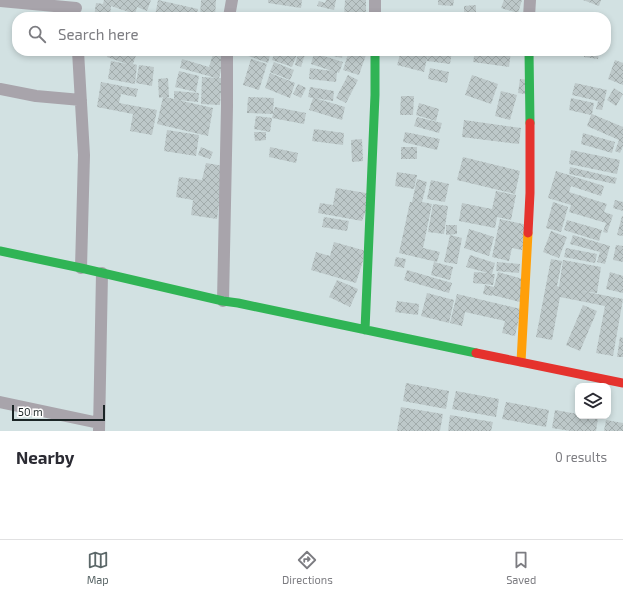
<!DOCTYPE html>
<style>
:root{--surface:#fff;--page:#f2f2f3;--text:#2b2b33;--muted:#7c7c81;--line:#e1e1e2;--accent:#5b6768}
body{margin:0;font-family:"Exo 2",sans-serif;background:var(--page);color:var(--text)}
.controls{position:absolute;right:12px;bottom:12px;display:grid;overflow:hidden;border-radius:8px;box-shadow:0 2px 6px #0003}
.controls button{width:36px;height:36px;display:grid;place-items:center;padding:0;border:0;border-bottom:1px solid var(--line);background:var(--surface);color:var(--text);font:20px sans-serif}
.scale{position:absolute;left:12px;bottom:10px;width:93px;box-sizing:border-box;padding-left:4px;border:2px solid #1b2526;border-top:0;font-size:11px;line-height:14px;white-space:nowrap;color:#1b2526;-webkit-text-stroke:3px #fff;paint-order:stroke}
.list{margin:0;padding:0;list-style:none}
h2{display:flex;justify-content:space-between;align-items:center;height:52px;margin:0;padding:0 16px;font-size:17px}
h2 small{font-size:13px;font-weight:400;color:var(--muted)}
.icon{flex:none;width:22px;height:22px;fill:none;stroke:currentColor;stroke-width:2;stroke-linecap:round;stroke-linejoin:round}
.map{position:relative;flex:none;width:623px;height:431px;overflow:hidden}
.search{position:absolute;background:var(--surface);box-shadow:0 2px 6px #0003;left:12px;right:12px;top:12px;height:44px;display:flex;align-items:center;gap:10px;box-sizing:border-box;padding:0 14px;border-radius:16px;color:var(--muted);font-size:15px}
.sheet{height:108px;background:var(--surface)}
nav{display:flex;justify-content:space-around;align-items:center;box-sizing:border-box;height:56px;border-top:1px solid var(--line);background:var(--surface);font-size:11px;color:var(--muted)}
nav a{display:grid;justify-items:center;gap:2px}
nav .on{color:var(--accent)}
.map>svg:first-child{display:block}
.building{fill:url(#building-cross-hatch)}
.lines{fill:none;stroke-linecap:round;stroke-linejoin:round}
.street{stroke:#a8a4ab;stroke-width:12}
.fast{stroke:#30b455;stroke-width:9}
.slow{stroke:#ff9f0a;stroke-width:9}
.jam{stroke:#e5322d;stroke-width:9}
</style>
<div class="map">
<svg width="623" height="431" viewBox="0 0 623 431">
<defs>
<pattern id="building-cross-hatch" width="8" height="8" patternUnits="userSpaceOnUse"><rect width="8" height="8" fill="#bdc8c9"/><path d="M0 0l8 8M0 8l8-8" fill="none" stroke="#a2acac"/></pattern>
</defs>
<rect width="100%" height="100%" fill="#d2e1e2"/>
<path class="building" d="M104,0H151L147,11L137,7L135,14L111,6L110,17H94L96,3L103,4Z
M158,0L198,9L196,17H161L155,16Z
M201,0H216L215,17H200Z
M268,0H302L301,8L268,3Z
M326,0H336L334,10L317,6L319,1L325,3Z
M345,0H366V17L344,16Z
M438,0H454L453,6L438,5Z
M504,0H522L518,13L501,8Z
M583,0H601L599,6Z
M476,5V17H464V6Z
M323,12L340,16V17H322Z
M109,51H124L136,55L133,64L137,65L135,84L108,79L111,61L127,64L107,57Z
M214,51L226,53L219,78H222L220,105L201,104L202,77L216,78L180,68L182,59L209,67Z
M244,51H271L268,63L243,54Z
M275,51H290L297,54L292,67L272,60Z
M299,51H306L301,67L295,65Z
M313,51H343L342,58Z
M349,51L367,52L359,75L343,70Z
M401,51H421L428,53L429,51H452L450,64L427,61L428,54L424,72L397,65Z
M475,51H511L509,67L473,62Z
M585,51H599L598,59L584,57Z
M314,53L343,62L339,73L337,72L336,82L309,79L310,68L332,71L311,64Z
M251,59L267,64L259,90L243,85Z
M615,60L623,63V85L608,79Z
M274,62L294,70L290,80L270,72Z
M139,65L154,67L152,86L136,83Z
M430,68L449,72L447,83L428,79Z
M179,71L199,76L196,92L175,87Z
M270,73L295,83L290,98L265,88Z
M348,75L358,80L346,103L336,98Z
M472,75L498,84L491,104L465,95Z
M168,78L169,97H166L174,99V91L199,93L198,102L178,100L213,108L208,136L157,124L163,97L159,98L158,79Z
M520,79L531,80L530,95L518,93Z
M101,82L138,89L136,97L121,94L119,103L157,110L152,135L130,131L133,114L97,107Z
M575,83L607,90L602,110L596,109L598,101L572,95Z
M298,84L306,88L301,98L293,94Z
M310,87L334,91L333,101L315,98L345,107L342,120L309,110L313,98L308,97Z
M614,88L623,94L616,106L607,100Z
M501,91L517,95L510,120L495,116Z
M401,96H414L413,115H400Z
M248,97L274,98L273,113L275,107L306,113L304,124L272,118L273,114L247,113Z
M571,98L594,103L592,114L623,127V146L620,153L615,151L619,140L587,126L591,115L569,110Z
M419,103L439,109L436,121L416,115Z
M256,116L272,118L270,132L254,129Z
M417,117L442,123L439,133L414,126Z
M464,120L521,128L519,144L462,137Z
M314,129L344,133L343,145L312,141Z
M167,130L199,135L196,156L164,151Z
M254,132H266V140L255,141Z
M405,132L440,139L437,150L403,142Z
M583,133L615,142L612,153L581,144Z
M362,139L363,161L352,162L351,140Z
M201,147L213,152L210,159L198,155Z
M270,147L298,153L296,163L269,157Z
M401,147H417V159H401Z
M571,150L620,160L617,174L569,164Z
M463,157L520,171L515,194L457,180Z
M206,163L224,166L217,219L191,215L193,200L176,197L179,177L202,180Z
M570,167L617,178L615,184L569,174Z
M556,171L604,186L601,196L571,186L569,192L607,204L604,212L613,215L607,233L603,232L606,223L569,212L571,205L548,198Z
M397,172L417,175L414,189L395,186Z
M417,179L427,182L422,202L432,204L423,248L440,252L437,262L399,253L410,202H412Z
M431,180L449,184L445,202L427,199Z
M336,188L372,194L362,221L318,213L320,203L333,205Z
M496,191L516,195L511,220L497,217L495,228L459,221L462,203L492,209Z
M615,200L623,202V211L613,208Z
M553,202L568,207L561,232L546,228Z
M433,204L448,206L444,234L428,232Z
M622,216H623V236L617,235Z
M324,217L349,221L347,231L322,227Z
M500,219L527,225L522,250L512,248L509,261L492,257Z
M567,220L602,230L599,241L564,230Z
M446,225H457V234L446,235Z
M469,229L494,237L489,256L464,248Z
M551,231L567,237L559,258L543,252Z
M450,235L462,238L457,264L444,262Z
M573,235L610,246L605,264L597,262L600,252L570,244Z
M334,242L366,251L356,283L311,270L316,252L330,256Z
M616,245L623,246V262L613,260Z
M566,248L597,254L595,263L564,257Z
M470,255L495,263L492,274H495L493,285L473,283L474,272L488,273L466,267Z
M396,257L406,259L404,268L394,266Z
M551,259L562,261L557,286L559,287L563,260L601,267L597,293L582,291L623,299L613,356L596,353L605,306L560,297L552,340L536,337Z
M434,262L453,267L450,280L431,275Z
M497,262L520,264L519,273L496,271Z
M407,270L452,283L449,293L404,280Z
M498,272L526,280L520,302L492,295V296L483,294L485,285L494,287Z
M610,272L623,276V293L606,289Z
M337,280L358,289L350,307L329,297Z
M427,293L454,300L449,323L421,316Z
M457,294L521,309L515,336L502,333L505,321L465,312L462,326L450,323Z
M397,301L419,304L418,315L395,312Z
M583,305L597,311L580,351L566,345Z
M620,337L623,338V357H617Z
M406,383L449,391L446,409L403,401Z
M456,391L499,399L496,417L452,409Z
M506,402L549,410L546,427L502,419Z
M401,407L443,414L440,431H397Z
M555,410L578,414V416L598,418L596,431H571L552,428Z
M450,415L493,422L491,431H448Z
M606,420L623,423V431H604Z"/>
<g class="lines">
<path class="street" d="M375,0V17
M0,1L76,8
M229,17L232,0
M529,17L530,0
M78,51L84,155L81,268
M0,89L36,96L81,100
M223,301L227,106V51
M0,402L99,423
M99,431L102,273"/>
<path class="fast" d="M529,51L530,123
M0,251L81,268L223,301L238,303L476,353
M365,330L375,95V51"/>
<path class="slow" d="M521,362L528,233"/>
<path class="jam" d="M528,233L530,193V123
M476,353L623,383"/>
</g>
</svg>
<div class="controls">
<button><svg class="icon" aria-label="layers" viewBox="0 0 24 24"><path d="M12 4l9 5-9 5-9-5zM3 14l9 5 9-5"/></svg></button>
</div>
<div class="scale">50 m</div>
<div class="search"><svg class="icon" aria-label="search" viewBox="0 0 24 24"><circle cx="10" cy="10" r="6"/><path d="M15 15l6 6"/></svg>Search here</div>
</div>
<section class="sheet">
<h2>Nearby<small>0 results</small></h2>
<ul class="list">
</ul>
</section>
<nav>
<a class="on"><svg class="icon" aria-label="map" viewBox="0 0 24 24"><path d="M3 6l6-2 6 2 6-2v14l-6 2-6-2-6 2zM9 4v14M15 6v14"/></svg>Map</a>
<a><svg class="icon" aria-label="directions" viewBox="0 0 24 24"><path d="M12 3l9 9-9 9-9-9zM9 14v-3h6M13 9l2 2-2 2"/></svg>Directions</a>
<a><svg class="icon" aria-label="saved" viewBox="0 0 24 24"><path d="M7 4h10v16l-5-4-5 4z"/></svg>Saved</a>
</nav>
